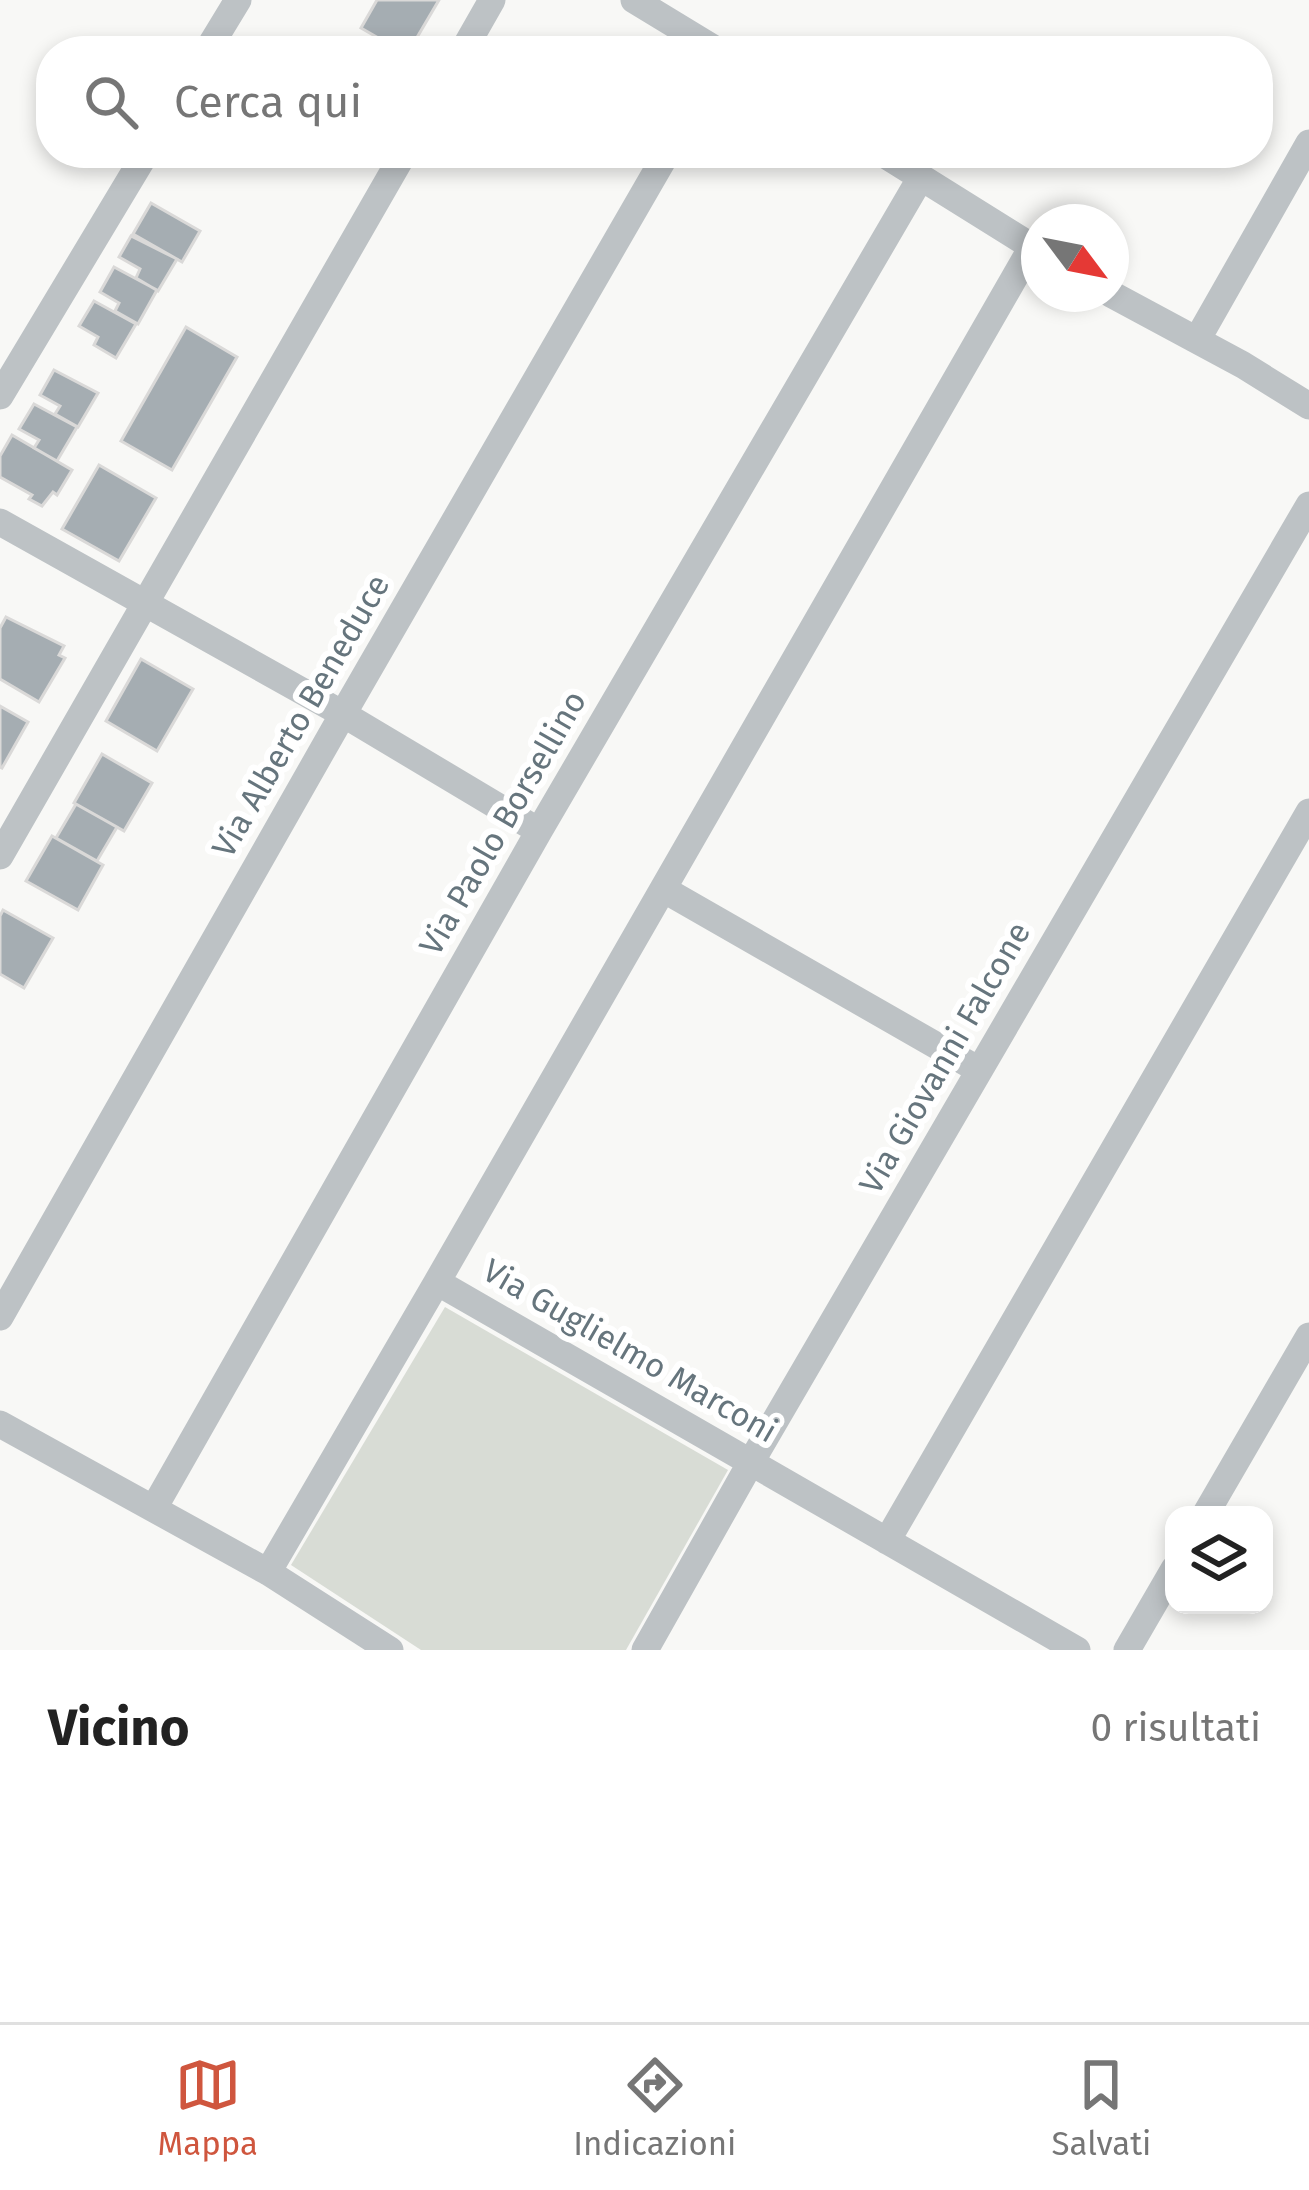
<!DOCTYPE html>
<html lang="it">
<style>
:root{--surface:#fff;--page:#f2f2f2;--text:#222;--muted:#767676;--line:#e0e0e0;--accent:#cf563e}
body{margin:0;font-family:"Fira Sans",sans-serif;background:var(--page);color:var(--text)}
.controls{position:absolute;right:36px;bottom:36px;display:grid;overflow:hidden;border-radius:24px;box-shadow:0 6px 18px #0003}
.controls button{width:108px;height:108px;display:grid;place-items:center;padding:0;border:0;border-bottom:3px solid var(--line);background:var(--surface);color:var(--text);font:60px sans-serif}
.compass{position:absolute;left:1021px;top:204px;width:108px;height:108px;border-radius:50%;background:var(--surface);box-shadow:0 6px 18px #0003;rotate:122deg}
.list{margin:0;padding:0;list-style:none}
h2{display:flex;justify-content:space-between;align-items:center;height:156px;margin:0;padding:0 48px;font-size:51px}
h2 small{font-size:39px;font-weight:400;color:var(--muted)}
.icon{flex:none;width:66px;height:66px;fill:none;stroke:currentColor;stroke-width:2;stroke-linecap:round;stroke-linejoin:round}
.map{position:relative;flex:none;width:1309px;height:1650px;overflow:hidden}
.search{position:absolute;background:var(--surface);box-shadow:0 6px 18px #0003;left:36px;right:36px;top:36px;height:132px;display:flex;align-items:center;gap:30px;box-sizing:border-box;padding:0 42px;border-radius:48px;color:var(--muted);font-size:45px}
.sheet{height:372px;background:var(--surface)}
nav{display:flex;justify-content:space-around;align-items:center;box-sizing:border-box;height:168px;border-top:3px solid var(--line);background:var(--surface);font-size:33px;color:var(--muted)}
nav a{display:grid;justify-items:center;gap:6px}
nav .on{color:var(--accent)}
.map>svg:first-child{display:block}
.green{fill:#d8dcd5}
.building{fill:#a5adb2;stroke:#dad9d8;stroke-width:3}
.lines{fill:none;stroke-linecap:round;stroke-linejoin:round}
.street{stroke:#bdc2c5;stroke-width:27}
.labels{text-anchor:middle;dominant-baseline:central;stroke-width:12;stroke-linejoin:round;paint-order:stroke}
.street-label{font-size:33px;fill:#66757d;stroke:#fff}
</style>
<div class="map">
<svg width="1309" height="1650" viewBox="0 0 1309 1650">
<rect width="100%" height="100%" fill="#f8f8f6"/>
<path class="green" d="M445,1307L728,1470L626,1650H421L291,1565Z"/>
<path class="building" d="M377,0H439L409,51H401L361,28Z
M151,203L200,231L182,262L133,234Z
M131,236L177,259L158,291L136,278L140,269L119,257Z
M114,267L157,290L138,324L115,311L119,303L100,292Z
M94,301L136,324L116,358L94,345L98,337L79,326Z
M186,327L237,357L172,470L121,441Z
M54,370L98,393L78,427L55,414L60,406L40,395Z
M34,404L77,427L57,461L34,448L39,440L19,429Z
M12,435L72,470L57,495L53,492L42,506L29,499L32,495L0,477V456Z
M99,465L156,498L119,561L62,529Z
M6,617L64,646L59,655L65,658L39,702L0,679V628Z
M141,659L193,689L157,751L106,721Z
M0,706L28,722L2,768L0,767Z
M102,754L152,783L124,831L74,803Z
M76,804L117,827L97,861L56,838Z
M52,836L103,865L78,910L26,881Z
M3,910L53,938L24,988L0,974V916Z"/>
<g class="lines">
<path class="street" d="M634,0L718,51
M207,51L238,0
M463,51L492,0
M882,153L1039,251
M1111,294L1243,365L1309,406
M1197,340L1309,143
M0,396L146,153
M0,522L343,714L539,831
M0,856L404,153
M663,889L979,1070
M437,1282L1032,247
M0,1317L343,714L667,153
M0,1424L268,1572L390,1650
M154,1508L539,831L921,177
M1205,1515L1309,1336
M887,1541L1309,812
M268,1572L437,1282L1077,1650
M645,1650L751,1462L1309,505
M1127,1650L1174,1569"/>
</g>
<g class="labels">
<g class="street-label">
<text transform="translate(301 716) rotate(-60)">Via Alberto Beneduce</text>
<text transform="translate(503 823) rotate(-60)">Via Paolo Borsellino</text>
<text transform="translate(945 1058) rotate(-60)">Via Giovanni Falcone</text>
<text transform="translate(630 1351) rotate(30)">Via Guglielmo Marconi</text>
</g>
</g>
</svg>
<div class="controls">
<button><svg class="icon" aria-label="layers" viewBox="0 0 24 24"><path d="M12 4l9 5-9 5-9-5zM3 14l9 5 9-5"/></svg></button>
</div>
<svg class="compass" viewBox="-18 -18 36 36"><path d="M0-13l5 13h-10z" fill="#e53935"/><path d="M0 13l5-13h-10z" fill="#767676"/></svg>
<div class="search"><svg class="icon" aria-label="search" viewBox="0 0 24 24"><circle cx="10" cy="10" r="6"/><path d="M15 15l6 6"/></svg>Cerca qui</div>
</div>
<section class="sheet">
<h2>Vicino<small>0 risultati</small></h2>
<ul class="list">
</ul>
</section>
<nav>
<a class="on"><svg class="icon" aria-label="map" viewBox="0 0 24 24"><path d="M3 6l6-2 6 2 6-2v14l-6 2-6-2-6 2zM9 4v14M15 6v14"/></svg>Mappa</a>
<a><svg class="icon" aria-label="directions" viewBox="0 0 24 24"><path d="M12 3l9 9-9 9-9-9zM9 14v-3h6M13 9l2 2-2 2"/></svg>Indicazioni</a>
<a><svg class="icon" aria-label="saved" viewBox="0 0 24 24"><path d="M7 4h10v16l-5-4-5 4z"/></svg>Salvati</a>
</nav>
